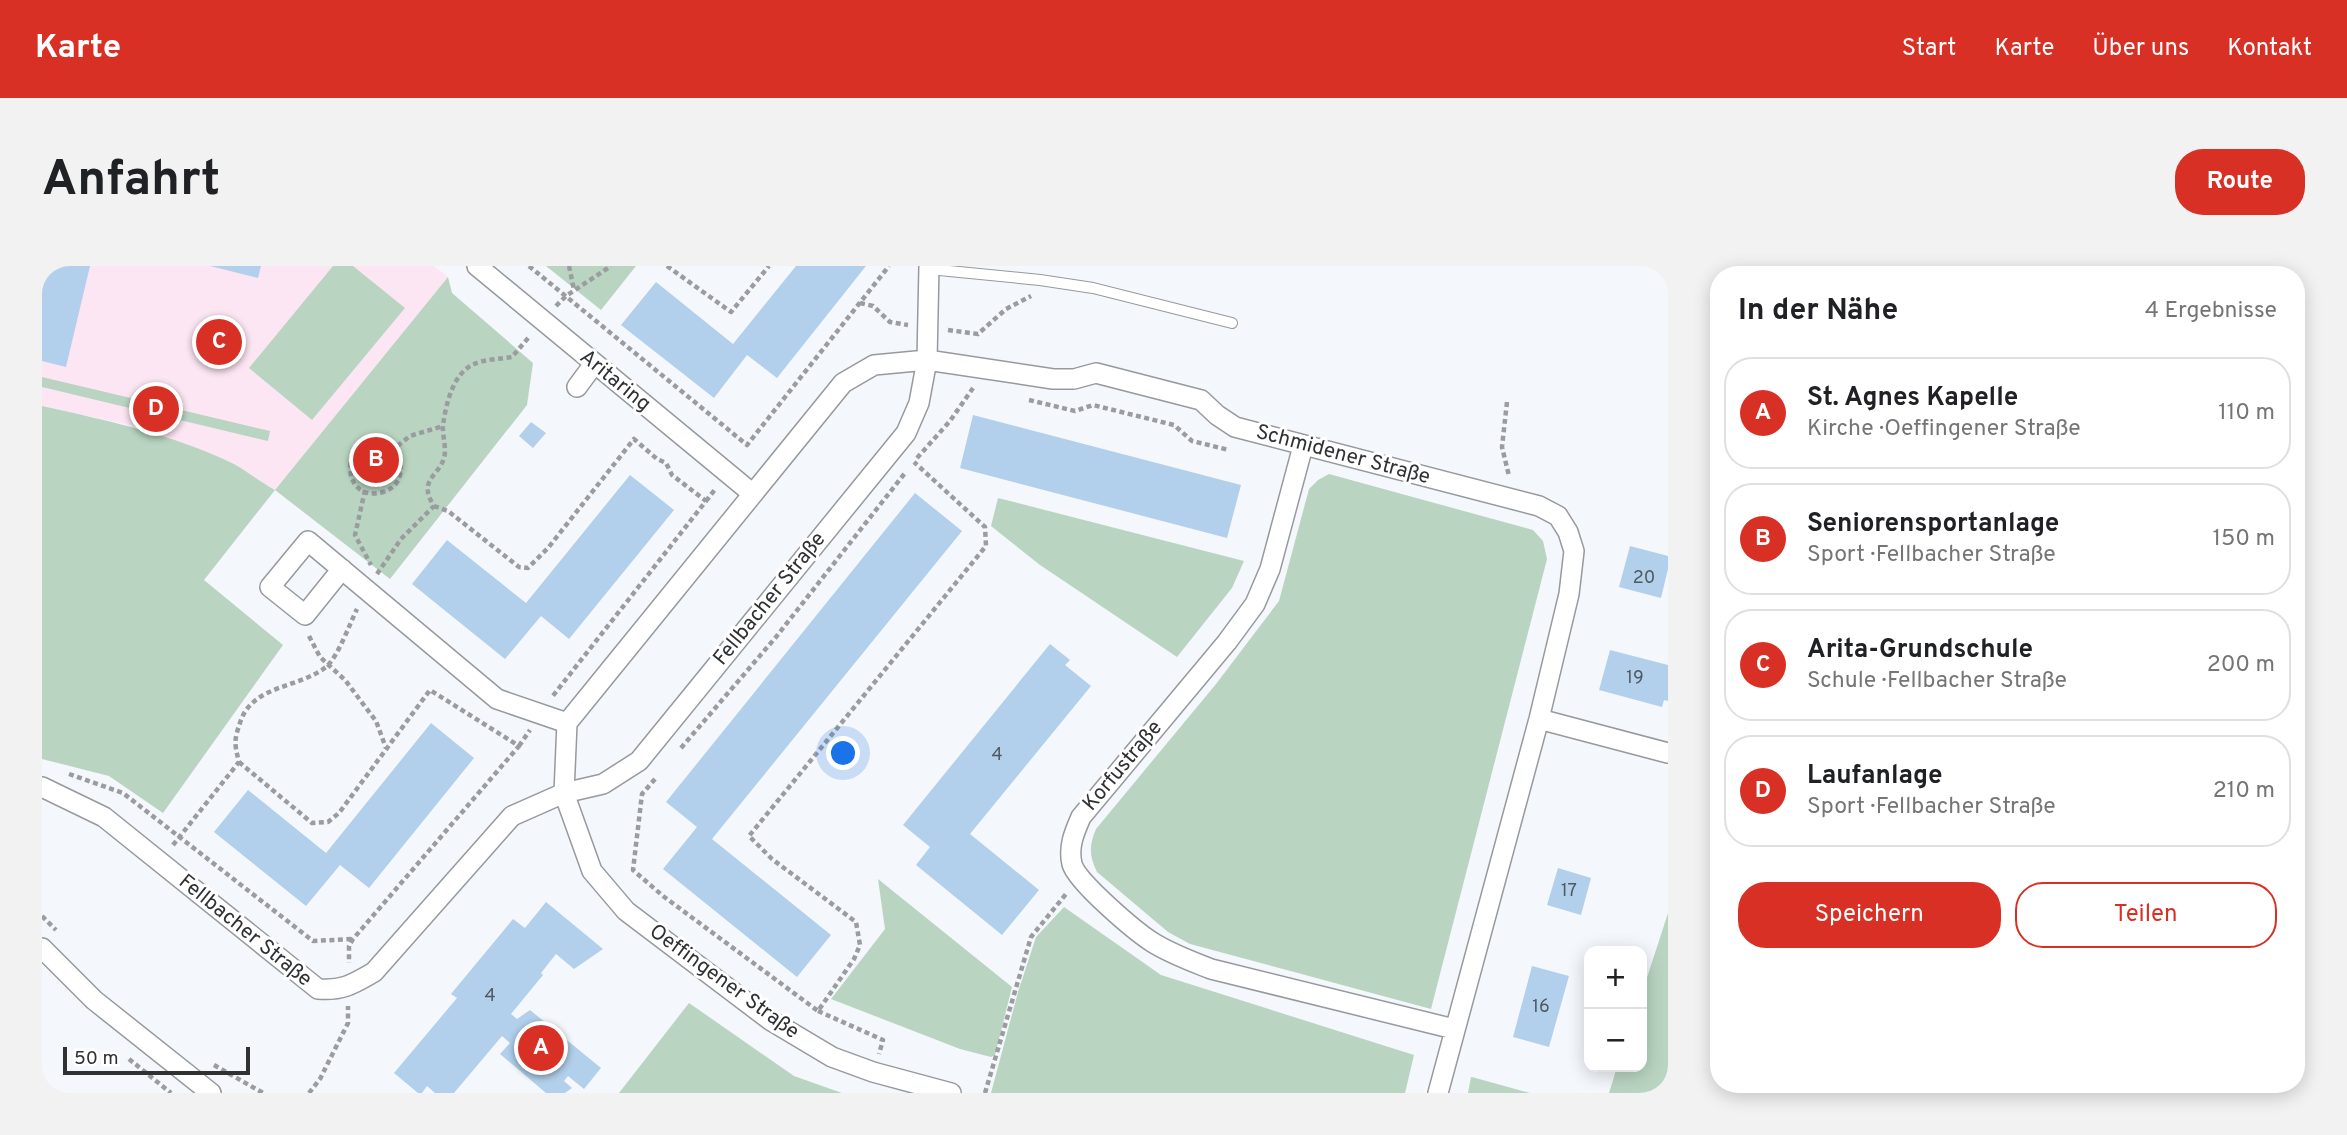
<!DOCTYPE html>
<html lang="de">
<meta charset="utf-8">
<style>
:root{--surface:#fff;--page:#f2f2f2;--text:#202124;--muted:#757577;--line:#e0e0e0;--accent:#d93025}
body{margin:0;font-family:Overpass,sans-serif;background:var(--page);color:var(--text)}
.controls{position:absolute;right:21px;bottom:21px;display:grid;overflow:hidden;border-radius:14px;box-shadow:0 4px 18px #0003}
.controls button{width:63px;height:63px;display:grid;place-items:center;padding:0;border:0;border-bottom:2px solid var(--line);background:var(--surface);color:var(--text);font:35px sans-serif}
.scale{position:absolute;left:21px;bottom:18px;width:187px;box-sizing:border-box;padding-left:7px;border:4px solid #303133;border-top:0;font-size:19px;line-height:24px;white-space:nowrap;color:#303133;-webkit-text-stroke:5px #fff;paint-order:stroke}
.you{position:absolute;left:802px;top:488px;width:24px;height:24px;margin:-18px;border:5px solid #fff;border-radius:50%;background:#1a73e8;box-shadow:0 0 0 10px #1a73e833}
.badge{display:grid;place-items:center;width:46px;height:46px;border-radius:50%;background:var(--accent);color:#fff;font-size:23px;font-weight:700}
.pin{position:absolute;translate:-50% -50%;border:4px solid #fff;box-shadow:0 2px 7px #0006}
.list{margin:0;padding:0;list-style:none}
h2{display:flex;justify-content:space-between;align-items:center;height:91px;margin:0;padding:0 28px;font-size:30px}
h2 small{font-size:23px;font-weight:400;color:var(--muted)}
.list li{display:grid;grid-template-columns:46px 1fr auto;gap:21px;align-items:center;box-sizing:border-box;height:112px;margin:0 14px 14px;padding:0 14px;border:2px solid var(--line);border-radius:28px}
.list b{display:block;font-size:26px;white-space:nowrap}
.list p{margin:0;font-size:23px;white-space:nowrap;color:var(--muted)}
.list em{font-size:23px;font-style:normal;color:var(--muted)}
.actions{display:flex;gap:14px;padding:21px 28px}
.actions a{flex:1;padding:16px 0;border:2px solid var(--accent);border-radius:28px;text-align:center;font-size:24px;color:var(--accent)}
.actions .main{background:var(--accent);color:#fff}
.map{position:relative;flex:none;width:1626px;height:827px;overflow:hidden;border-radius:28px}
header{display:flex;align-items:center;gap:42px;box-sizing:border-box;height:98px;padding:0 35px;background:var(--accent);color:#fff}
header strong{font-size:33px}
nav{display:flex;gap:38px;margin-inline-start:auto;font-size:24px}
.intro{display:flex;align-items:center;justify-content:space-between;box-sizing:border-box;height:168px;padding:0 42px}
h1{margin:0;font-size:49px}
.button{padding:18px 32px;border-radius:28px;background:var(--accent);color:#fff;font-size:24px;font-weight:700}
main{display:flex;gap:42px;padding:0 42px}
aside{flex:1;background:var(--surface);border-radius:28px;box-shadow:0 4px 18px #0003}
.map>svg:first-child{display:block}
.education{fill:#fce6f3}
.green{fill:#b9d5c1}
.building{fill:#b2d0eb}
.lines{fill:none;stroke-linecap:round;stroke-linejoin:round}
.service-casing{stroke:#969a9d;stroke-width:12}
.minor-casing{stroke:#969a9d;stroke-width:22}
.path{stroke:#9a9c9f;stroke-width:4.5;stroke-dasharray:5 3.5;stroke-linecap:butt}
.service{stroke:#fff;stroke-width:10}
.minor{stroke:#fff;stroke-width:19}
.labels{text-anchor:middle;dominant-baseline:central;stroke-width:6;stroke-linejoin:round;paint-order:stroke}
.number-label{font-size:18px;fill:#505961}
.street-label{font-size:21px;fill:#303133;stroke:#fff}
</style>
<header>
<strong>Karte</strong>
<nav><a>Start</a><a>Karte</a><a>Über uns</a><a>Kontakt</a></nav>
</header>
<div class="intro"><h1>Anfahrt</h1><a class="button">Route</a></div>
<main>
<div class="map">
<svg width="1626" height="827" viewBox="0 0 1626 827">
<rect width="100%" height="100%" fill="#f4f7fb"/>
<path class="education" d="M0,0H392L406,11L233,224L194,199L97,161L0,140Z"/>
<path class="green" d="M291,0H311L363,42L270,154L207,102Z
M504,0H594L559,44Z
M406,11L410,27L491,97L485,139L348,313L233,224L162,314L241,379L121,547L67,510L0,493V140C67,155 130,168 192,198C206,206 219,216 233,224Z
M0,111L228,165L226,175L0,121Z
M1287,208L1491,264L1501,275L1505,293L1389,743L1148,678L1126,666L1055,606C1047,590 1047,579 1054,563L1174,418L1237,335L1267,223L1276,214Z
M956,232L1202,295L1190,322L1135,391L998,299L949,260Z
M836,613L970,721L953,789L949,791L918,783L789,733L843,663Z
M1022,641L1119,709L1372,789L1363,827H949L976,726L994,671Z
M1626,647V827H1567L1575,801H1600V727Z
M647,737L752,810L800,827H577Z
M1429,811H1430L1488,827H1426Z"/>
<path class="building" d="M0,0H48L24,101L0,95Z
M168,0H219L216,12Z
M754,0H824L735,112L705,89L672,132L579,59L614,16L691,78Z
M931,149L1199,219L1185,272L918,202Z
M489,156L504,167L491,182L477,170Z
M588,209L632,244L527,373L499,350L463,393L370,318L405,274L484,337Z
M873,227L920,265L670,573L789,669L755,711L621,603L655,561L624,536Z
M1588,280L1626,290V303L1619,332L1577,321Z
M1008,378L1028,394L1023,399L1049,420L928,568L997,624L960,669L874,599L888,581L861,559Z
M1568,384L1626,399V435L1622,434L1620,441L1557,424Z
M389,457L432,492L327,622L298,599L264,640L172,566L206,524L284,587Z
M1516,602L1549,612L1539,649L1505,639Z
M504,636L561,683L532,703L514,688L499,707L501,709L469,748L475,753L488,744L559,802L542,823L526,810L522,815L530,822L523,827H504L458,788L468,777L460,770L412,827H393L385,820L380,827H376L352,807L415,732L409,728L471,653L483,662Z
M1490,700L1527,710L1507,781L1471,771Z"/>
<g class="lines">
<g class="service-casing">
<path id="service" d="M887,3L998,14L1051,22L1190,57"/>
</g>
<g class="minor-casing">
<path id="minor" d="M435,0L711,228
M535,121L552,98
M1261,180L1228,303L1213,338L1185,376L1039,551C1032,567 1026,581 1030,598C1035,616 1093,665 1110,676C1129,688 1149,695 1169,703L1412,763
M300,303L263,349L228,321L266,275L455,433L525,457
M1497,453L1626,487
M0,521L62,551L276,723C301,725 311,718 332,706L470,550L522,527L525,457L801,117L832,99L885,94L887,0
M0,682L52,734L169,827
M909,827L831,806L790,791L728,754L584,645L550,605L522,527L561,518L597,495L864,167L877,137L885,94L1011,113H1032L1054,107L1159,134L1175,149L1193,161L1497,240L1516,250L1526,266L1532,285L1527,328L1497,453L1396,827"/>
</g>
<path class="path" d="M487,0L705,179L847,0
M527,0L532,24
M625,0L689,46L727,0
M818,37L831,40L848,56L866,59
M514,40L524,30L569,0
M906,64L936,68L964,43L989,30
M987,134L1033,145L1051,139L1132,159L1150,175L1187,184
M1465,136L1460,181L1467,210
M353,182C362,198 362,220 341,226C289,240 303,144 353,182L368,170L401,160
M875,192L908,155L931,122
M323,224L313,269L329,299
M664,235L674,222
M392,240L406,245L477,301L486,302L506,282L592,173L615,193L624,197L630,209L664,235L510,431
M335,308L359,273L392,240C375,214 397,210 402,192C405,182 400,169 401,159C404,138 411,107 432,98C443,93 459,93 470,91L487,71
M267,370L278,391L303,414L334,455L344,482
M477,480L488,464
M639,482L734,371L863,207
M197,496L270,557L286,556L297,547L388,424L477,480L311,673L307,680V697
M27,508L81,527L271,675L310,673
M613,513L600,528L591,604L621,630L776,745L812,693L818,679L814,656L730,593L707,570L944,280L943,261L872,196
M131,579L197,496C192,476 192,474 199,454C212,419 257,422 284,401C296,391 308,357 315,343
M0,650L14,664
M776,745L841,774L837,788
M87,793L129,827
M172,799L221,827
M0,823L3,827
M267,827L278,813L306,757V740
M943,827L989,671L1024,628"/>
<use href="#service" class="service"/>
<use href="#minor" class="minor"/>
</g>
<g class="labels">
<g class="number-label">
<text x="1602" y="312">20</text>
<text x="1593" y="412">19</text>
<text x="955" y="489">4</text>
<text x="1527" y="625">17</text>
<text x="448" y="730">4</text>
<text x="1499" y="741">16</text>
</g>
<g class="street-label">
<text transform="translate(573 115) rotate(39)">Aritaring</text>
<text transform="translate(1301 189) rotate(15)">Schmidener Straße</text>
<text transform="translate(728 333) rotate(-51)">Fellbacher Straße</text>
<text transform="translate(1081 500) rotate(-50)">Korfustraße</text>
<text transform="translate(203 665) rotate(39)">Fellbacher Straße</text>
<text transform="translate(682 716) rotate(36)">Oeffingener Straße</text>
</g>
</g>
</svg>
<div class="controls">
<button>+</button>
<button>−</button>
</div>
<div class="scale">50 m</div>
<div class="you"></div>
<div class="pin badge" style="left:499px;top:782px">A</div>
<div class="pin badge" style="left:334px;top:194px">B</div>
<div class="pin badge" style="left:177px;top:76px">C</div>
<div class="pin badge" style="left:114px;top:143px">D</div>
</div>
<aside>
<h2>In der Nähe<small>4 Ergebnisse</small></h2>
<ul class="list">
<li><span class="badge">A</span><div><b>St. Agnes Kapelle</b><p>Kirche · Oeffingener Straße</p></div><em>110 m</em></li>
<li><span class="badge">B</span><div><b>Seniorensportanlage</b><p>Sport · Fellbacher Straße</p></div><em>150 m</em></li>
<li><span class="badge">C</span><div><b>Arita-Grundschule</b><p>Schule · Fellbacher Straße</p></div><em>200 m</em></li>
<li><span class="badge">D</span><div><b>Laufanlage</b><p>Sport · Fellbacher Straße</p></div><em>210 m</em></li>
</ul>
<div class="actions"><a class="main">Speichern</a><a>Teilen</a></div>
</aside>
</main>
